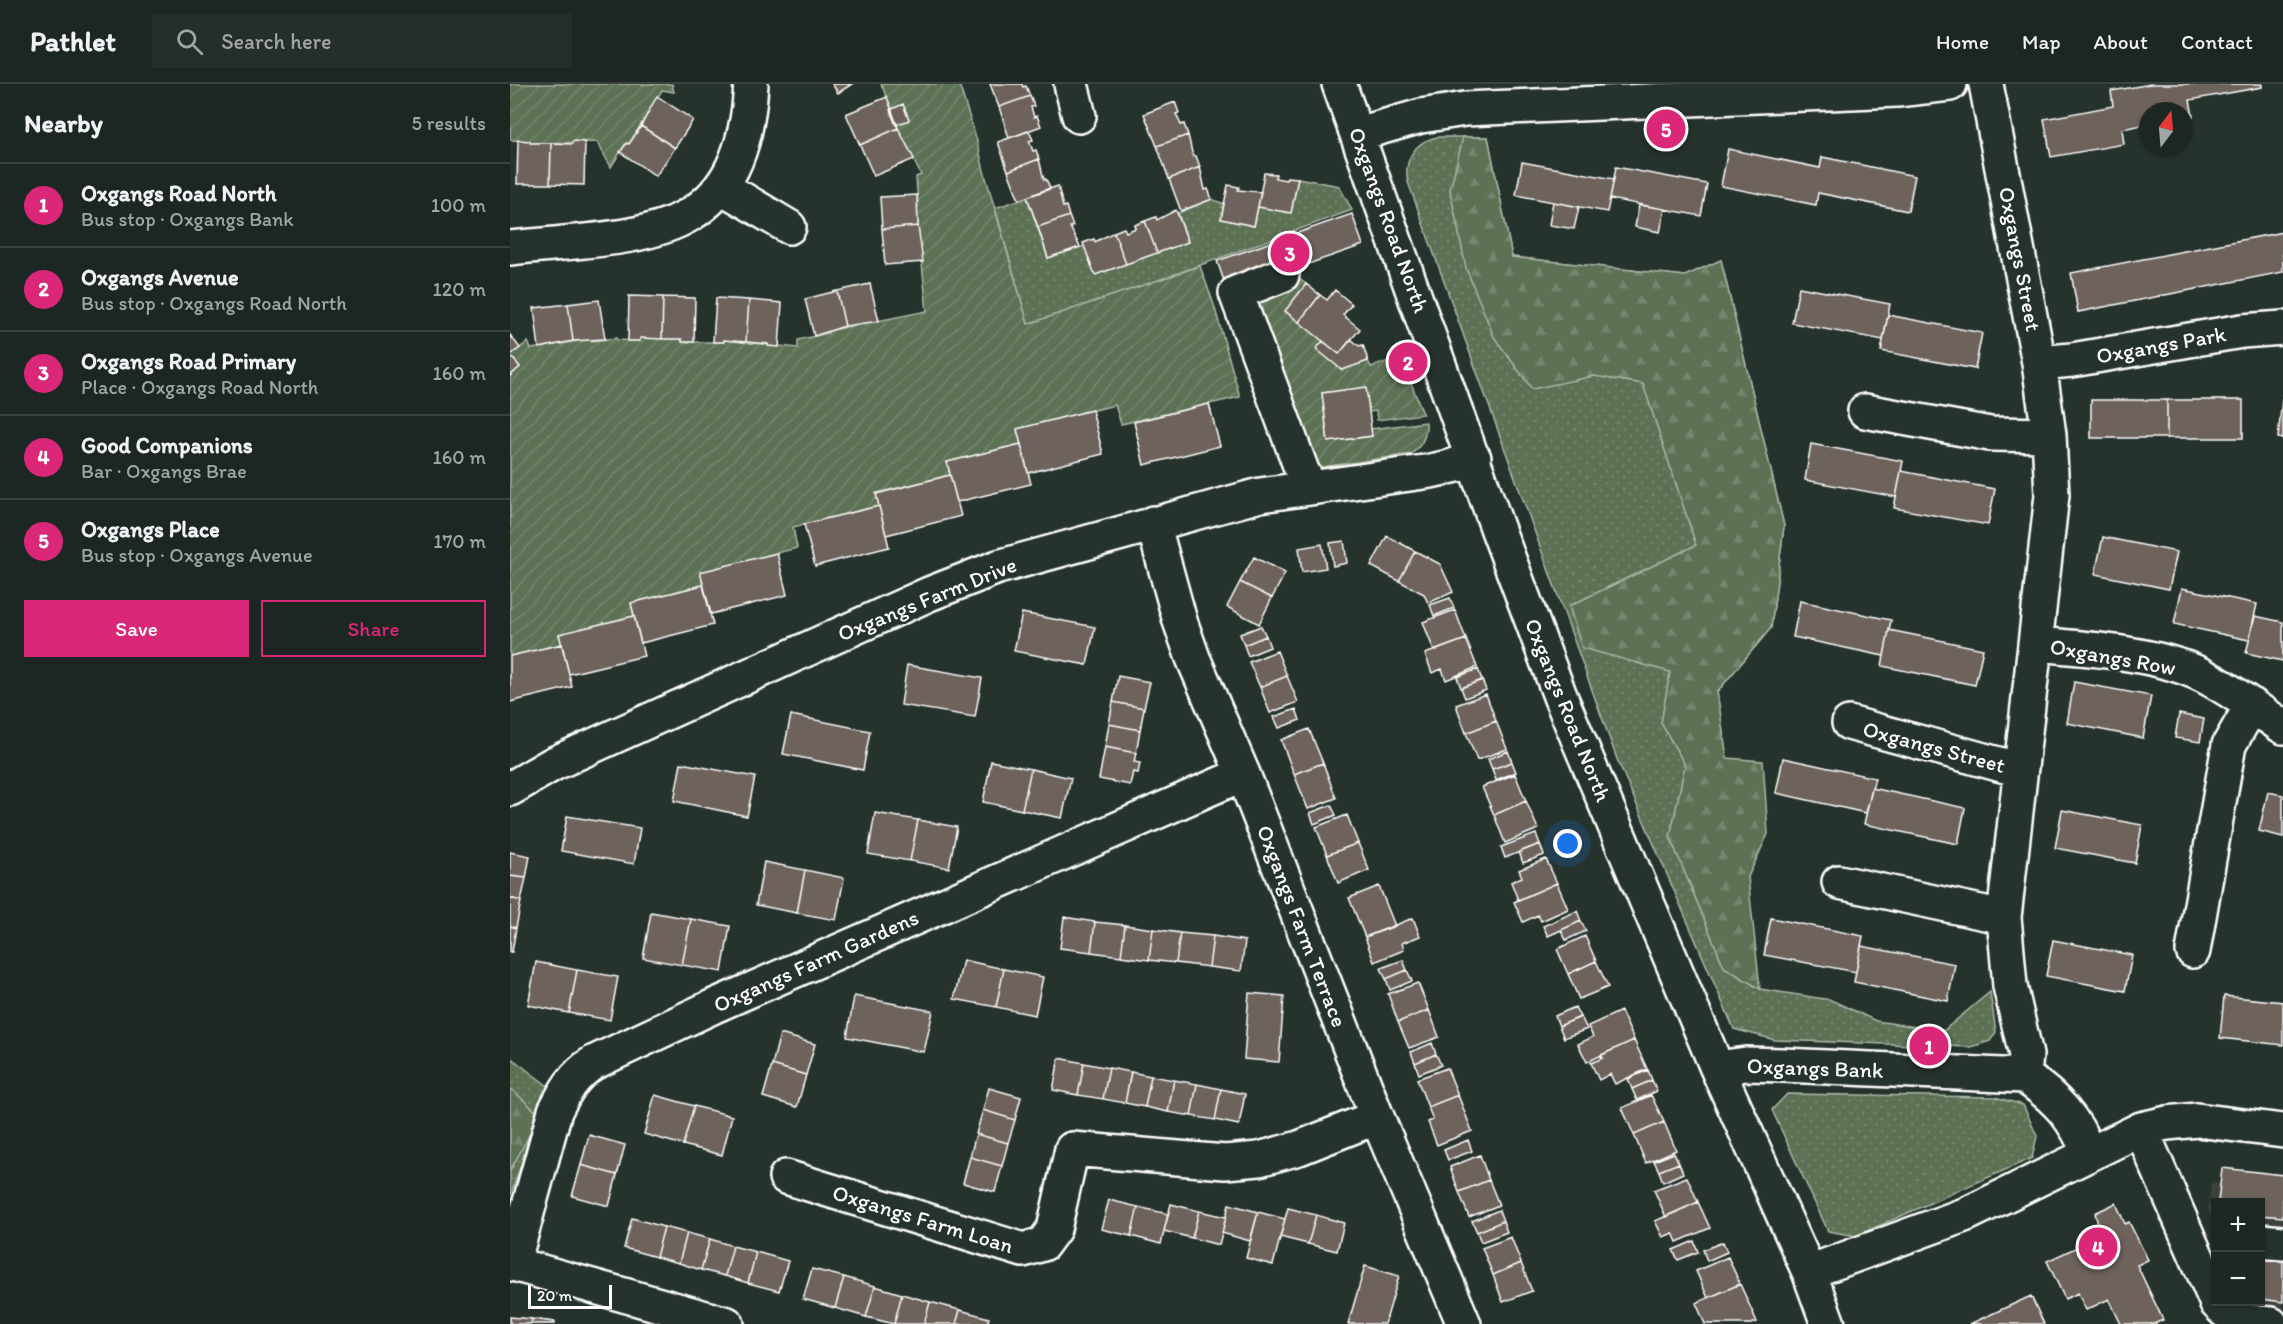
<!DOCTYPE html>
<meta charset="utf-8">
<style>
:root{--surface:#1c2622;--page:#252e2a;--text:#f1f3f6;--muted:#a0a5a5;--line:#3a4340;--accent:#db2777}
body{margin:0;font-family:Itim,sans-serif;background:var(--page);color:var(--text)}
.controls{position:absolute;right:18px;bottom:18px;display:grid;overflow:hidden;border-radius:0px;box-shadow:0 2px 4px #0004}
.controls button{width:54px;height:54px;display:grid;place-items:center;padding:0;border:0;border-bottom:2px solid var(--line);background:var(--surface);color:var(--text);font:30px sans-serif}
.compass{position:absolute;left:1629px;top:18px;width:54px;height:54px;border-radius:50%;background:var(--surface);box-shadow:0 2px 4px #0004;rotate:16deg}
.scale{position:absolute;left:18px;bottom:15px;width:84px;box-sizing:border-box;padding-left:6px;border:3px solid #fff;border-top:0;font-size:16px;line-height:21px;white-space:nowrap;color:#fff;-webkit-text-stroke:4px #26332d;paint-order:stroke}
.you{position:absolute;left:1058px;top:760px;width:21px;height:21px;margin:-15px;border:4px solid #fff;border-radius:50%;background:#1a73e8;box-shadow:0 0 0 9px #1a73e833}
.badge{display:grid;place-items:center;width:39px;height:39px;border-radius:50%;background:var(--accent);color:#fff;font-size:20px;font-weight:700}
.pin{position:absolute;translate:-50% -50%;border:3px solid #fff;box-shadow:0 2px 6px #0006}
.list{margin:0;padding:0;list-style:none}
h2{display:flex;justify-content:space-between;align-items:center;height:78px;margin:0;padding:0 24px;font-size:26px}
h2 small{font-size:20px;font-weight:400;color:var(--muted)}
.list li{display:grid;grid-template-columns:39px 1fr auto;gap:18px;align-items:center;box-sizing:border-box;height:84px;padding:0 24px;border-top:2px solid var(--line)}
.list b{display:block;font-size:22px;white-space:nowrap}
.list p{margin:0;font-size:20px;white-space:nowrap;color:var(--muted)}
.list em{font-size:20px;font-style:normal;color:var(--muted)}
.actions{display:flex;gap:12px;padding:18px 24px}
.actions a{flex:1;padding:14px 0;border:2px solid var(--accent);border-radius:0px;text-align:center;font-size:21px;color:var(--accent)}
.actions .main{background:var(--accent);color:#fff}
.icon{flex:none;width:33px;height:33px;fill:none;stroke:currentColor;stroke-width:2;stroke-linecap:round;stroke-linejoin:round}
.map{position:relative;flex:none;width:1773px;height:1240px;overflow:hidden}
header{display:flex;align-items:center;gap:36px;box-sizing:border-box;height:84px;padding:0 30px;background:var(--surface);border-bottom:2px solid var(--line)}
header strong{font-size:28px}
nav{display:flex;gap:33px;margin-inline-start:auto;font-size:21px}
.search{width:420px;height:54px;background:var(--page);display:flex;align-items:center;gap:15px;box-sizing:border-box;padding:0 21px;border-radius:0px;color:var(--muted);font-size:22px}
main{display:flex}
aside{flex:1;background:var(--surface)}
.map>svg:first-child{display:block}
.built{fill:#3c413b}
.grass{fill:url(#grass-dots);stroke:#aeb8aa;stroke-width:1.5}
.forest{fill:url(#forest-firs);stroke:#aeb8aa;stroke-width:1.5}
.garden{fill:url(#garden-furrows);stroke:#aeb8aa;stroke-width:1.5}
.building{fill:#6e625b;stroke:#fff;stroke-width:1.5}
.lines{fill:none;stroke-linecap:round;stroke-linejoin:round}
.minor-casing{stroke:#fff;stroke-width:38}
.minor{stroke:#26332d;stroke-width:33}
.labels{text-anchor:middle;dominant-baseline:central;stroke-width:5;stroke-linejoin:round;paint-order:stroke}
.street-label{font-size:22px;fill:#fff;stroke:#26332d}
</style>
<header>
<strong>Pathlet</strong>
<div class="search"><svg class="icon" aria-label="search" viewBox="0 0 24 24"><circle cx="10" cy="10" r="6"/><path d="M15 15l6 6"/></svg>Search here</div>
<nav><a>Home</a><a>Map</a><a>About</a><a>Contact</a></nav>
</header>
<main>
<aside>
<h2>Nearby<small>5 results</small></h2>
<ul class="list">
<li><span class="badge">1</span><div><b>Oxgangs Road North</b><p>Bus stop · Oxgangs Bank</p></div><em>100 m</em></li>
<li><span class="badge">2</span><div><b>Oxgangs Avenue</b><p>Bus stop · Oxgangs Road North</p></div><em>120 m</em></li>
<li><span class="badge">3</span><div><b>Oxgangs Road Primary</b><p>Place · Oxgangs Road North</p></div><em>160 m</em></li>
<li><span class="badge">4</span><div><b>Good Companions</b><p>Bar · Oxgangs Brae</p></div><em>160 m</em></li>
<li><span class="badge">5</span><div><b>Oxgangs Place</b><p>Bus stop · Oxgangs Avenue</p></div><em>170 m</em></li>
</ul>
<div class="actions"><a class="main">Save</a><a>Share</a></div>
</aside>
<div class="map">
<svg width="1773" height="1240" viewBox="0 0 1773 1240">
<defs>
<pattern id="grass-dots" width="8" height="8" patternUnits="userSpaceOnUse" patternTransform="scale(1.5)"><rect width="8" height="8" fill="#5d7154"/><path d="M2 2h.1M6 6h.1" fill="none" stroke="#75866e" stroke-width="1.8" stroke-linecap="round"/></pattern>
<pattern id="forest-firs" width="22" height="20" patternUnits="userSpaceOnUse" patternTransform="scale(1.5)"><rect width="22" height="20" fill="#5d7154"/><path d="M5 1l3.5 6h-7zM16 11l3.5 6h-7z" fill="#75866e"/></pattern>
<pattern id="garden-furrows" width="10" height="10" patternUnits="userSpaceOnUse" patternTransform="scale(1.5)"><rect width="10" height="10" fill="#5d7154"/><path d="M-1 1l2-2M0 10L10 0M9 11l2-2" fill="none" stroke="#75866e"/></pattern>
</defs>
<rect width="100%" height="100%" fill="#26332d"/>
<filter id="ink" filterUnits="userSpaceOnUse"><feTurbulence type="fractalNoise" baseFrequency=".0167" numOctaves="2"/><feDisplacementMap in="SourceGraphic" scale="12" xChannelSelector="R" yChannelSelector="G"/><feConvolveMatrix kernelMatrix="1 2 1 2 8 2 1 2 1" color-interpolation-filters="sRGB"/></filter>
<g filter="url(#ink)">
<path class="built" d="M1701,1099L1773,1108V1224L1734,1220L1733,1218H1750V1118H1706L1705,1146L1698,1125Z"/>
<path class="grass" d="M927,53H978L1002,173L1175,192L1211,176L1274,442L1261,544L1207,608L1250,905L1321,916L1366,937L1433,947L1480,908L1486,948L1480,957L1461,963L1265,956L1224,945L1107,675L898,98C893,77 905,57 927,53Z
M788,94L829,102L842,126L580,221L518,240L485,124L517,113L538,174L574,162L678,157L668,129L702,115L714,120L711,135L744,142L748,123L781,129Z
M0,973L38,1002L0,1113Z
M1277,1010L1485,1013L1513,1021L1527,1052L1522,1074L1346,1152L1318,1147L1262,1026Z"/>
<path class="forest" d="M953,53H978L1002,173L1175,192L1211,176L1274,442L1261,544L1207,608L1217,674L1253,677L1258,750L1238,793L1250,905L1214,883L1160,753L1175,681L1151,639L1160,588L1072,564L1059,522L1186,461L1133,300L1084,292L1022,305L984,253L956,184L940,106Z
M0,1004L30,1031L0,1087Z"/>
<path class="garden" d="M0,0H162L164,8L152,6L119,60L116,59L101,83L87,58L20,59L19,57L0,56Z
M371,0H449L467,57L474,87L518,240L690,182L704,221L730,313L611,340L605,321L507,345L511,360L437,378L440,391L366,409L369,422L283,443L287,464L191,488L193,501L121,519L124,532L49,550L52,560L0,572V292L10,283L0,271L18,258L21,265L80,255L81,257L106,254L107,256L129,257L130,254L172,255V258H213L214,256L288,264V256L318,249L317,247L417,227L406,123L408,122L406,93L411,91L386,41L399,35L393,21L382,25Z
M785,192L796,200L775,227L813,257L807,265L832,285L858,277L861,283L891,273L913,330L867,336L866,327L859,328L812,309L818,358L862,352L861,345L916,338C917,352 912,362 901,370L799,385L733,210Z"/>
<path class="building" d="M322,0H342L328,9Z
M480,0H512L513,3L516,2L520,12L489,23Z
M1641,0H1752V3L1680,16L1683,32L1674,34V27H1638V40L1612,45L1614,60L1541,73L1534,35L1603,22L1601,7Z
M147,12L183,36L165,64L131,42Z
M520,12L524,22L521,23L524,33L527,32L531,42L499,54L489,23Z
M377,13L388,44L350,61L336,30Z
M665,18L669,29L666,30L671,41L674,40L678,51L647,62L634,30Z
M393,20L399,36L386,41L380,26Z
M131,42L165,64L146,92L110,68L117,59L119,60Z
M388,44L404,75L364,92L350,61Z
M519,47L523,56L519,57L523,67L526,66L529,75L498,87L488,58Z
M678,51L683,73L686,72L690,83L659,95L647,62Z
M8,56L20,57V59H41L40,100H7Z
M63,57L75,58L74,101L40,100L41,59L62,60Z
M1218,65L1310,84L1312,73L1405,92L1398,127L1308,109L1306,121L1211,102Z
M529,75L534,96L536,95L540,104L509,116L498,87Z
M1012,78L1104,95L1097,128L1006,111Z
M690,83L695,106L698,105L702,115L671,127L659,95Z
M1106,83L1197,100L1191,132L1100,115Z
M754,89L766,90L765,94L776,96L777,93L788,94L781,129L748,123Z
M718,101L729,103L728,106L751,108L744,142L711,135Z
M548,102L553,123L556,122L559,132L528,143L517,113Z
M407,111L408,142L372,145L370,113Z
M1043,118L1069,123L1064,145L1039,141Z
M1129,121L1155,125L1150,148L1125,143Z
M666,126L678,158L647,169L635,137L646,133L647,136Z
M842,130L853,161L718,208L707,177Z
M559,132L563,142L560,143L570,163L538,174L528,143Z
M635,137L647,169L616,180L604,148L614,144L616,148L626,144L625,141Z
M408,142L413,178L375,181L372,145Z
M604,148L616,180L585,191L573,159L584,155L585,158Z
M1773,148V188L1568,228L1561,189Z
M360,200L369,237L335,242L327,207Z
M796,200L810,211L789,238L775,227Z
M1289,203L1380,220L1373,256L1282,239Z
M825,206L842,220L833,231L850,245L829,270L789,238L810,211L817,216Z
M327,207L335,242L304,252L295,215Z
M119,212L153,213L152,255L130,254V257H118Z
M153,213L185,214L184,258H172V255H152Z
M206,214L239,216L236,258L214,256V258H203Z
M89,216L95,255L63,257L58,220Z
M239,216L272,219L269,263L258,262V260L236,258Z
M58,220L63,257L29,264L24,224Z
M1378,231L1472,249L1465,285L1371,267Z
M0,251L10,264L0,271Z
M841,255L849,262L853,261L858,277L832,286L806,265L813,257L829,270Z
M0,271L10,283L0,292Z
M856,303L862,352L818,358L812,309Z
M1772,315H1773V355L1768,354Z
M1581,316H1657V354H1581Z
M1657,316H1733V354H1657Z
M699,320L710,362L634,381L624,338Z
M582,326L593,370L518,389L507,345Z
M511,360L521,400L447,418L437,378Z
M1301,360L1393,377L1386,413L1295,396Z
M1391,387L1485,405L1478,441L1384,424Z
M440,391L451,432L376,451L366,410Z
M369,422L379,463L305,482L294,440Z
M877,452L905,467L889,497L861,482Z
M1593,453L1667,468L1659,505L1585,490Z
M834,457L837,479L823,482L820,459Z
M812,460L816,484L792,488L789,464Z
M905,467L930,480L943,508L918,519L914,510L889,497Z
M267,469L277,511L201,530L190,488Z
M744,473L775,489L762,514L730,498Z
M730,498L762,514L749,540L717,523Z
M193,501L203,541L131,559L121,519Z
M1672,504L1747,520L1739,556L1664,540Z
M940,514L944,524L924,532L920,521Z
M1290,517L1381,536L1374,572L1283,553Z
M945,526L956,555L924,567L913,538Z
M512,529L585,543L577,581L504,567Z
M124,532L134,572L59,590L49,550Z
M1745,532L1773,538V577L1736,569Z
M751,542L756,552L734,561L730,550Z
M1379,546L1473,565L1465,601L1372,582Z
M756,552L760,563L738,572L734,561Z
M956,555L967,583L936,596L932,585L922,589L915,570Z
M52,560L62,603L0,618V572Z
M767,567L777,592L750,603L739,578Z
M397,581L472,594L465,633L391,621Z
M968,585L972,596L951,604L947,593Z
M608,592L640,598L634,624L603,618Z
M777,592L788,618L760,629L750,603Z
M972,596L976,606L955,614L951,604Z
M1564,598L1641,612L1633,654L1557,639Z
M976,610L986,637L956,649L946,621Z
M603,618L634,624L630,646L599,640Z
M786,625L790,636L769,644L764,633Z
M1669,630L1694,635L1690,658L1665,654Z
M281,631L360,647L353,686L273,670Z
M986,637L997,665L967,676L956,649Z
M599,640L630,646L626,669L595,663Z
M799,645L813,679L784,690L771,656Z
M595,663L626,669L624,678L630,679L628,689L623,688L620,701L589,695Z
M998,667L1002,678L982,685L978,675Z
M1273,674L1365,694L1356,729L1266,709Z
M481,677L521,685L512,726L473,718Z
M1002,678L1006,688L986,696L982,685Z
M171,679L245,693L237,732L164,717Z
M813,679L826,714L798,725L784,690Z
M521,685L561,694L552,734L512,726Z
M1005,690L1016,717L984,731L972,703Z
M1362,704L1455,724L1448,760L1354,740Z
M1758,708L1773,711V753L1749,747Z
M1016,717L1028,745L995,759L984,731Z
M821,721L826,731L804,740L800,729Z
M1552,726L1632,741L1625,779L1545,764Z
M365,729L408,736L400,777L358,770Z
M837,731L848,759L817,771L806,743Z
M57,732L130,744L124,780L51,767Z
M408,736L447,743L439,784L400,777Z
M1026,750L1030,760L995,774L991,763Z
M848,759L859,786L828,799L817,771Z
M1030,760L1034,771L1013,779L1009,768Z
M0,768L20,772L16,794L0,792Z
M1036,775L1047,799L1008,816L1001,798L1012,793L1009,786Z
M254,778L295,786L287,829L246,821Z
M295,786L334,794L326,836L287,829Z
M0,792L16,794L11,817L0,814Z
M1047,799L1058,825L1031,837L1028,831L1013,838L1004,818Z
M869,802L885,842L855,853L839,814Z
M0,814L11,817L6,844L0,842Z
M1067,827L1071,837L1038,852L1033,842Z
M141,828L181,835L172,881L133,874Z
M554,833L585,838L581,868L550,864Z
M903,834L910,852L892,859L894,866L864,878L855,853Z
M1261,834L1353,852L1346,888L1254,871Z
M181,835L220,842L212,888L172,881Z
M1071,837L1076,847L1056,856L1051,846Z
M585,838L615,841L611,872L581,868Z
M615,841L643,845L639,876L611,872Z
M0,842L6,844L2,868H0Z
M643,845L670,849L666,879L639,876Z
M670,849L703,852L699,883L666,879Z
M703,852L735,857L731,887L699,883Z
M1075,852L1086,877L1058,890L1047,865Z
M1543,856L1622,871L1615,907L1536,892Z
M1351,862L1445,880L1438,917L1344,898Z
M453,876L494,885L486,923L444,915Z
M893,876L897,886L876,895L871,884Z
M1086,877L1098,903L1069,915L1058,890Z
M26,878L67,886L59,929L18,921Z
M494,885L533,893L525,931L486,923Z
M67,886L108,893L100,936L59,929Z
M897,886L902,897L880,906L876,895Z
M908,899L919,926L888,938L878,910Z
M739,909L774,912L769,978L734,975Z
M344,912L423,927L414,968L337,953Z
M1714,912L1773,918V961L1710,954Z
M1065,923L1070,933L1049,942L1045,932Z
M919,926L929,953L899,964L888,938Z
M1111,927L1124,956L1077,978L1068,960L1083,953L1078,942Z
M1071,933L1077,945L1054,954L1049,942Z
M270,950L305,960L296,991L262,981Z
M1124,956L1137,985L1105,1000L1100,990L1089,996L1081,979L1093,974L1091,971Z
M922,959L926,970L905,979L901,968Z
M926,970L931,981L909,990L905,979Z
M549,974L574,979L568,1011L543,1006Z
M574,979L599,984L593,1015L568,1011Z
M262,981L296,991L287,1023L253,1013Z
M599,984L621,988L615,1019L593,1015Z
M937,984L948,1011L918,1023L907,995Z
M1138,986L1142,996L1122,1005L1118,995Z
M621,988L641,992L635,1023L615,1019Z
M641,992L664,996L658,1028L635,1023Z
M664,996L687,1000L681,1032L658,1028Z
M1142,996L1147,1007L1127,1016L1122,1005Z
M687,1000L711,1005L705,1036L681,1032Z
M479,1004L511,1013L505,1036L473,1026Z
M711,1005L735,1010L729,1041L705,1036Z
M145,1011L184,1022L173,1061L134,1050Z
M948,1011L962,1047L927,1061L918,1038L923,1036L918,1023Z
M1141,1011L1154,1038L1124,1051L1112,1024Z
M184,1022L222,1032L212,1071L173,1061Z
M473,1026L505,1036L498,1059L466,1050Z
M1154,1038L1166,1066L1136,1079L1124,1051Z
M466,1050L498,1059L492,1082L460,1073Z
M79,1051L115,1061L107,1091L71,1081Z
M958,1056L962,1067L938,1076L934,1066Z
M1164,1069L1169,1079L1149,1087L1144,1077Z
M970,1071L979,1096L949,1108L940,1083Z
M460,1073L492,1082L485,1108L453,1099Z
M1169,1079L1173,1089L1153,1098L1149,1087Z
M71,1081L107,1091L99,1122L62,1112Z
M1712,1084L1773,1091V1133L1750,1131V1118H1708Z
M1177,1093L1188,1118L1156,1133L1144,1106Z
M979,1096L989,1121L959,1133L949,1108Z
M599,1116L628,1123L621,1152L591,1145Z
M1188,1118L1200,1144L1167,1158L1163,1149L1153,1153L1145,1137Z
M1606,1119L1615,1140L1619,1138L1638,1176L1627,1181L1653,1236L1644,1240H1611L1599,1215L1576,1226L1568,1209L1555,1215L1537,1177L1591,1152L1585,1129Z
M661,1120L689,1127L682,1154L654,1147Z
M719,1120L748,1128L740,1157L712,1149Z
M628,1123L658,1130L651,1160L621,1152Z
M778,1124L806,1131L798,1160L770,1153Z
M989,1126L993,1137L967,1148L962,1137Z
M689,1127L716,1133L709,1161L682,1154Z
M748,1128L775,1135L763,1181L736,1174Z
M806,1131L834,1139L827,1167L798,1160Z
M122,1134L154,1143L146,1173L114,1164Z
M993,1137L997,1148L971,1158L967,1148Z
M154,1143L177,1149L169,1179L146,1173Z
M177,1149L200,1155L191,1186L169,1179Z
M1001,1153L1011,1179L983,1191L972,1164Z
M200,1155L223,1162L215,1192L191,1186Z
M1184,1157L1188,1168L1168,1176L1163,1166Z
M1213,1158L1217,1168L1197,1177L1193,1166Z
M223,1162L246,1168L238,1199L215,1192Z
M246,1168L278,1177L269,1207L238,1199Z
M1750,1172L1773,1175V1218L1750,1215Z
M1218,1173L1230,1200L1198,1214L1186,1187Z
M1011,1179L1022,1207L993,1218L983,1191Z
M855,1182L889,1192L875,1240H838Z
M302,1185L334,1193L325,1224L293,1215Z
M334,1193L365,1202L356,1233L325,1224Z
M1230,1200L1247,1238L1241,1240H1195L1186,1219Z
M365,1202L392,1210L384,1240L356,1233Z
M392,1210L420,1218L414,1240H384Z
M1521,1212L1534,1240H1460Z
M420,1218L450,1226L446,1240H414Z
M450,1226L479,1234L477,1240H446Z
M0,1233L22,1235L21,1240H0Z
M22,1235L45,1238V1240H21Z"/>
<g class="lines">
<g class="minor-casing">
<path id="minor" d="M561,0L569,32
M829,0L988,446L1050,612L1207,984L1299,1188L1318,1240
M1476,0L1529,279L1539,351L1542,411L1494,833L1500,902L1516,971L1514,992
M848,50L911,32L955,25L1387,6L1440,0
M212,103L279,143
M0,164C129,150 232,163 241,0
M772,191L726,209L792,387L801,403
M1529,279L1562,276L1732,247L1773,244
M1355,327L1480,350L1539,351
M643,439L670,537L683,574L733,690L867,1033L954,1240
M1525,560C1575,564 1647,569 1692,591C1720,605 1747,625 1773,643
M1339,639L1510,686
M0,705L43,680L419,510L488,483L750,411L921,387L943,382L964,374
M1329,798L1494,833
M1683,867L1719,661L1742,621
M1207,984L1236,980L1273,981L1514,992C1546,1014 1565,1034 1579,1070
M1631,1045L1706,1217
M276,1093L513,1166L533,1160L544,1145L562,1065L715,1078L749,1075L789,1064L867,1033
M1750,1157L1773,1159
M0,1179L217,1240
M3,1180L45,1027C55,1007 64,991 83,979L204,922L733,690
M1299,1188L1457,1130L1631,1045L1657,1039L1687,1036L1773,1047
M1706,1218C1722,1237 1736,1238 1761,1240"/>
</g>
<use href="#minor" class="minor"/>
</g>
</g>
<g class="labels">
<g class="street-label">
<text transform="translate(879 136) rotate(70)">Oxgangs Road North</text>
<text transform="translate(1510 175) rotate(79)">Oxgangs Street</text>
<text transform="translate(1651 261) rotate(-10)">Oxgangs Park</text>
<text transform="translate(417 515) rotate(-22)">Oxgangs Farm Drive</text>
<text transform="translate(1603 573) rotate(10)">Oxgangs Row</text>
<text transform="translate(1058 626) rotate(68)">Oxgangs Road North</text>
<text transform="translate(1424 663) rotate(15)">Oxgangs Street</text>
<text transform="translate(792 842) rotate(69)">Oxgangs Farm Terrace</text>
<text transform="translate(306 877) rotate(-24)">Oxgangs Farm Gardens</text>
<text transform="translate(1305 984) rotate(2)">Oxgangs Bank</text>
<text transform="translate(413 1135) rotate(17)">Oxgangs Farm Loan</text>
</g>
</g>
</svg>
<div class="controls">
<button>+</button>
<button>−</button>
</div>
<svg class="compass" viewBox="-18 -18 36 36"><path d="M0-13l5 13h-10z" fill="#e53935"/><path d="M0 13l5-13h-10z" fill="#a0a5a5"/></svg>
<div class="scale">20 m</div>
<div class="you"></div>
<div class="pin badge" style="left:1419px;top:962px">1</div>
<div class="pin badge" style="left:898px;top:278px">2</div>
<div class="pin badge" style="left:780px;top:169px">3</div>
<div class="pin badge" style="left:1588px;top:1163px">4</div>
<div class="pin badge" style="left:1156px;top:45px">5</div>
</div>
</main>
